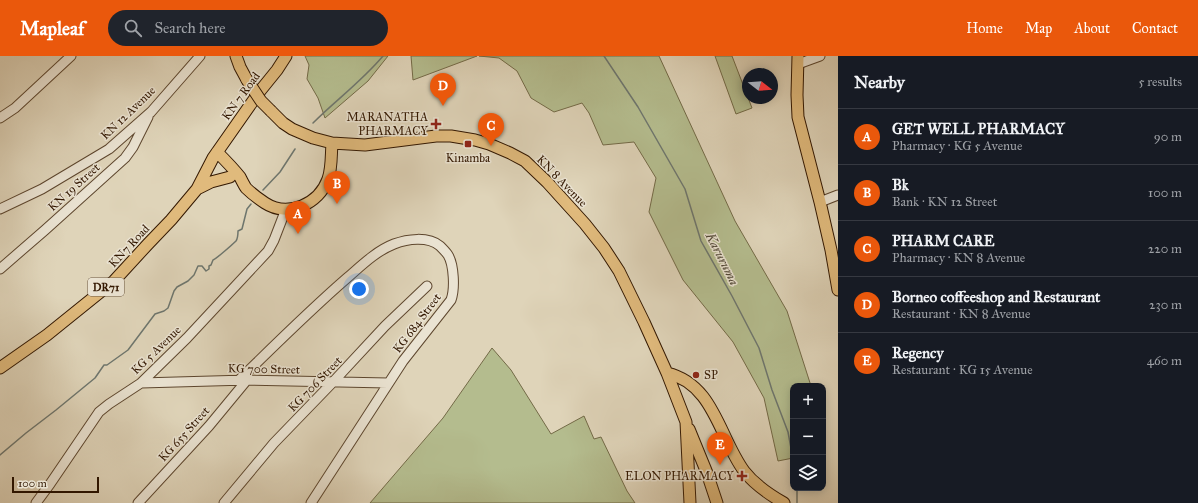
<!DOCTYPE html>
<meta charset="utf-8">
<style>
:root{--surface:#171b24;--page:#20242c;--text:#f1f3f6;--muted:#9ea1a6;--line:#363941;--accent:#ea580c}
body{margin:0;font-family:"IM FELL Great Primer",serif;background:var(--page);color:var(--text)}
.controls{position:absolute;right:12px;bottom:12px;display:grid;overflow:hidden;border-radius:8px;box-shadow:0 2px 10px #0003}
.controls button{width:36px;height:36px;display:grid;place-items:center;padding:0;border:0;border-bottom:1px solid var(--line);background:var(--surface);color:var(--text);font:20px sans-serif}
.compass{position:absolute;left:742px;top:12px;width:36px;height:36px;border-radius:50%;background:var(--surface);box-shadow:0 2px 10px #0003;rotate:107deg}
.scale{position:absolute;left:12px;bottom:10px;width:87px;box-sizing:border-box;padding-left:4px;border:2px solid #321700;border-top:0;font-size:11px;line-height:14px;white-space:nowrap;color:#321700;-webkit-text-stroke:3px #eae3d2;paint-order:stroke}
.you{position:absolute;left:359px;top:233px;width:14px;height:14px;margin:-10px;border:3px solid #fff;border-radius:50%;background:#1a73e8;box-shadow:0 0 0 6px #1a73e833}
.badge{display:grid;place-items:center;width:26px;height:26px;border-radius:50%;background:var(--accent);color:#fff;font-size:13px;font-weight:700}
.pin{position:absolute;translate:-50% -33px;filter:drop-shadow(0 1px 2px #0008)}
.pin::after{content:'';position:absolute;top:21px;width:14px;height:12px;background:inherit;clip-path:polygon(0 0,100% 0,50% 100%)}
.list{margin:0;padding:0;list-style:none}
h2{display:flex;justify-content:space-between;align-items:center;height:52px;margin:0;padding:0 16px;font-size:17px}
h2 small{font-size:13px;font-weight:400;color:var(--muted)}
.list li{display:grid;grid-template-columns:26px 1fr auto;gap:12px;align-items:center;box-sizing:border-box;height:56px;padding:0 16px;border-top:1px solid var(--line)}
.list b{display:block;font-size:15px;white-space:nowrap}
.list p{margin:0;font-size:13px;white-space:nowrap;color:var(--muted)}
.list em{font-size:13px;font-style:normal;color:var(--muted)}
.icon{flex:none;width:22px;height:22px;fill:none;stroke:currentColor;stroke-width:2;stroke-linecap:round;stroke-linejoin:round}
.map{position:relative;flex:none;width:838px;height:447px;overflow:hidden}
header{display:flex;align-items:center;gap:24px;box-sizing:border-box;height:56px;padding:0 20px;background:var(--accent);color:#fff}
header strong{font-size:19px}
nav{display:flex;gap:22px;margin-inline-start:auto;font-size:14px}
.search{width:280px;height:36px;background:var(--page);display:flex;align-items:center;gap:10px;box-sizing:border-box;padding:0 14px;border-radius:22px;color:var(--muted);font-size:15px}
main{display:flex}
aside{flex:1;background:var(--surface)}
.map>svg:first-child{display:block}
.green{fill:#b4bc8e;stroke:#736a47}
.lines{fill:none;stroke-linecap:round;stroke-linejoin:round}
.stream{stroke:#6e766e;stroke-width:1.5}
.minor-casing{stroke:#5d462e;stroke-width:11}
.major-casing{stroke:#321700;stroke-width:13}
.minor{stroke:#eae3d2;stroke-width:9}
.major{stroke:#e0ba7c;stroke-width:11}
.major-bridge-casing{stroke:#321700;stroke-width:13;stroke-linecap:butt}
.major-bridge{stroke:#e0ba7c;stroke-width:11}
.poi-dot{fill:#8f2418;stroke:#eae3d2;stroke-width:1.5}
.labels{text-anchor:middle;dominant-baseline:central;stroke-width:3;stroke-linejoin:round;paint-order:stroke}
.shield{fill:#eae3d2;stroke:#69543f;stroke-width:1}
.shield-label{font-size:11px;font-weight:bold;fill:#321700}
.street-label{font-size:12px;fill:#321700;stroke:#eae3d2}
.poi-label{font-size:12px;fill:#321700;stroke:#eae3d2;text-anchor:end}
.water-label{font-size:13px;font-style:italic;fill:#504737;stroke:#eae3d2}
</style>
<header>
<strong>Mapleaf</strong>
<div class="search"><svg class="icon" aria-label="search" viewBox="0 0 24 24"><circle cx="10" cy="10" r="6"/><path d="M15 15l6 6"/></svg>Search here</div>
<nav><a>Home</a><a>Map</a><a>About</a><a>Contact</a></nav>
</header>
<main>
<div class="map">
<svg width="838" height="447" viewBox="0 0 838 447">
<rect width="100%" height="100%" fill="#dfd4b9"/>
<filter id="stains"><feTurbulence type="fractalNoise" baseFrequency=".005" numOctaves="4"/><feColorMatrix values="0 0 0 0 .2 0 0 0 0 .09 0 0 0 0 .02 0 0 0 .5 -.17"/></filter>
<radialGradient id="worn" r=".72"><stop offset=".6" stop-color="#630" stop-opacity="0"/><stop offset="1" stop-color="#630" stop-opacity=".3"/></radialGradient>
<path class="green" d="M305,0H388L368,25L325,62L318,42L307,23L309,9Z
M411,0H477L413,24Z
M479,0H659L735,165L787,255L811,330H793V402L778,405L764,342L733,286L683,224L649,156L656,122L634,86L603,89L589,57L582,47L554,56L531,42L517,15L499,2Z
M715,0H732L752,52L736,58Z
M492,292L511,314L551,378L584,360L594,383L601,381L627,435L635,447H370L443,362Z"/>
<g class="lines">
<path class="stream" d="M604,0L638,51L685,133L701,185L732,240L759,292L772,334L788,376L793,403
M313,67C336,44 362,25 383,0
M263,134L280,116L295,93
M0,399L26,377L56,354L95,322L104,309H107L128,294L155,258L164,255L168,252L174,235L177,231L188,225L194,219L198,210H202L206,215L209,213V210L211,209L213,204C216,203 233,188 236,185C238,182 238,178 238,175L242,173L247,153L251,148
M797,432V447"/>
<g class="minor-casing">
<path id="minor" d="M798,8L820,0
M0,62L15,52L71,0
M820,146L838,139
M0,153L42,133L109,93L151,56L200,0
M0,213L45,174L125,102L133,91L148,61
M239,324C275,289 310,254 347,222C361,210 376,195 394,188C407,183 428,180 440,190C443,193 446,196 448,199C454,209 455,233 451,244L403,305L311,447
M141,327L247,324L388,327
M36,447L50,428L99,356L109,348L141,327L187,282L268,195L274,184L286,153
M138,447L209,370L247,324
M224,447L274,387L333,326L385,270L427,230"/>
</g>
<g class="major-casing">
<path id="major" d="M236,0L240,11L247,24
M798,0L797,39L798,61L820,146L831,194L838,234
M271,55L283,67L292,73L313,82L332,87L365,89L436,80H451L475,84L489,88L510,97L525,105L547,126L585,168L604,192L619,215L644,266L667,317L686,366L690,447
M217,96C225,104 233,112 240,121C242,125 244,129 246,132C251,137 259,143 265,147C288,162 319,148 328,123C332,112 331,99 332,87
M197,133L211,126L230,121
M0,312L47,279L114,225L148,188L171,164L197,133L213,102L260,35L277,14L286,0
M667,317C714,328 719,381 744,415C754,428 770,439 784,447
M689,373L707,417L717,447"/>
</g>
<use href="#minor" class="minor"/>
<use href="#major" class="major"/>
<g class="major-bridge-casing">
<path id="major-bridge" d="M247,24L261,45L271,55"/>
</g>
<use href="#major-bridge" class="major-bridge"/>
</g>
<g class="poi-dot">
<path d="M434 62h4v4h4v4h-4v4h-4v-4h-4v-4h4z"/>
<rect x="464" y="84" width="8" height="8" rx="2"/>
<circle cx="696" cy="319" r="4"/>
<path d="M740 414h4v4h4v4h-4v4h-4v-4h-4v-4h4z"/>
</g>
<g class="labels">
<rect class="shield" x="88" y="222" width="36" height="18" rx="3"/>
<g class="shield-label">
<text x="106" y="231">DR71</text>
</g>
<g class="street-label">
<text transform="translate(241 40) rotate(-54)">KN 7 Road</text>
<text transform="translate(128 57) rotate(-44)">KN 12 Avenue</text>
<text transform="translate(562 125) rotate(46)">KN 8 Avenue</text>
<text transform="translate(74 131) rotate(-42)">KN 19 Street</text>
<text transform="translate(129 190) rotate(-47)">KN7 Road</text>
<text transform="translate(417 267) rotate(-53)">KG 684 Street</text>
<text transform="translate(156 294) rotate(-44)">KG 5 Avenue</text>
<text transform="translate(264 313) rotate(1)">KG 700 Street</text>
<text transform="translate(315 328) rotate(-46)">KG 706 Street</text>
<text transform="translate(184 378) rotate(-48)">KG 655 Street</text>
</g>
<g class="poi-label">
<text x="428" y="61">MARANATHA<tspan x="428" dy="14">PHARMACY</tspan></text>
<text x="468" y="102" text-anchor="middle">Kinamba</text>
<text x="704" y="319" text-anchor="start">SP</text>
<text x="734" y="420">ELON PHARMACY</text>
</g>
<g class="water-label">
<text transform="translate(722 203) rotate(63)">Karuruma</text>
</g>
</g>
<rect width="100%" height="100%" filter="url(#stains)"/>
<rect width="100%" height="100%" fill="url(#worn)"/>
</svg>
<div class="controls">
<button>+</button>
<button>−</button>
<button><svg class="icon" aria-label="layers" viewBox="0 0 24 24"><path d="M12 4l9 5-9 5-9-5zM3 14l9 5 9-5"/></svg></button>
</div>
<svg class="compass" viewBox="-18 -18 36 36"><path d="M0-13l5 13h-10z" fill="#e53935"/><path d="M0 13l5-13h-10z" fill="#9ea1a6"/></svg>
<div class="scale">100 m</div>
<div class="you"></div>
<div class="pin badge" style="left:298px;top:178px">A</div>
<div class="pin badge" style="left:337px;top:148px">B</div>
<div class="pin badge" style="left:491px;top:90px">C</div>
<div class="pin badge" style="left:443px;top:50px">D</div>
<div class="pin badge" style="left:720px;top:409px">E</div>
</div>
<aside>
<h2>Nearby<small>5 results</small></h2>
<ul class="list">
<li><span class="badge">A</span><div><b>GET WELL PHARMACY</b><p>Pharmacy · KG 5 Avenue</p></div><em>90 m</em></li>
<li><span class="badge">B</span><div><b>Bk</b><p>Bank · KN 12 Street</p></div><em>100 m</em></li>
<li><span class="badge">C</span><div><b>PHARM CARE</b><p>Pharmacy · KN 8 Avenue</p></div><em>220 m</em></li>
<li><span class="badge">D</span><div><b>Borneo coffeeshop and Restaurant</b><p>Restaurant · KN 8 Avenue</p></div><em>230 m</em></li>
<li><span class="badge">E</span><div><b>Regency</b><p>Restaurant · KG 15 Avenue</p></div><em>460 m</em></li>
</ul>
</aside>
</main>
